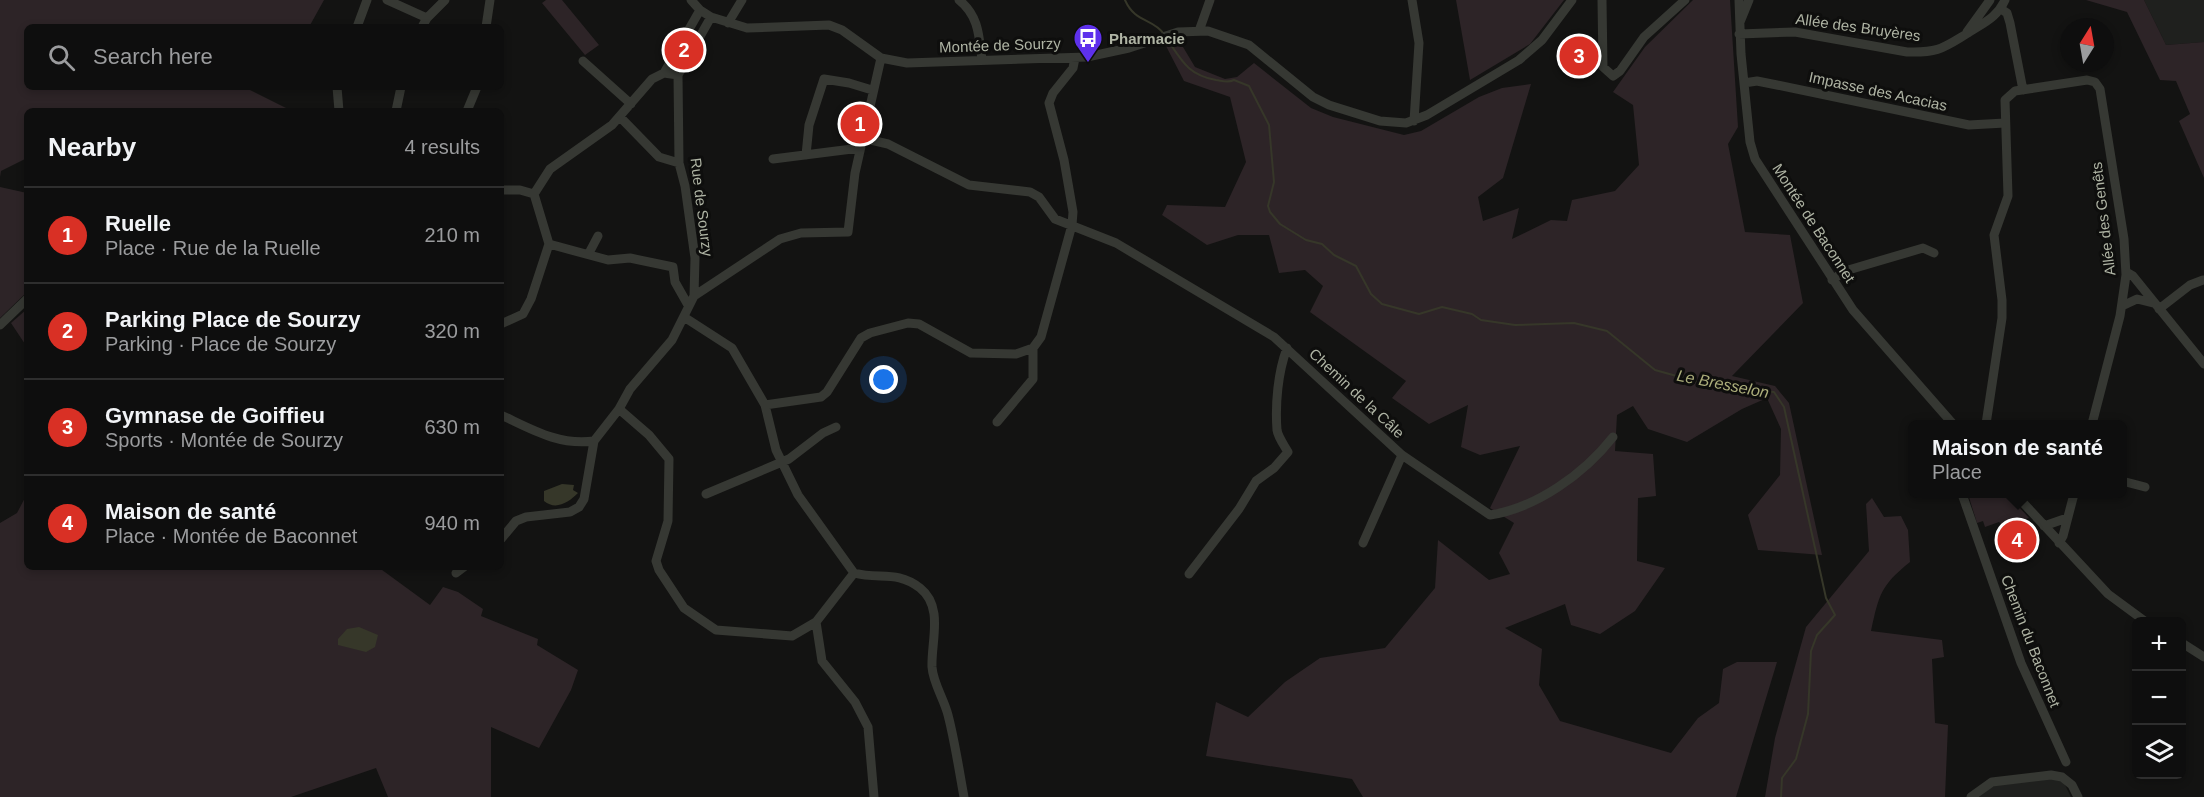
<!DOCTYPE html>
<meta charset="utf-8">
<style>
:root{--surface:#0e0e0e;--page:#171717;--text:#f1f3f6;--muted:#9b9c9e;--line:#2e2e2e;--accent:#d93025}
body{margin:0;font-family:Arial,sans-serif;background:var(--page);color:var(--text)}
.controls{position:absolute;right:18px;bottom:18px;display:grid;overflow:hidden;border-radius:9px;box-shadow:0 3px 9px #0003}
.controls button{width:54px;height:54px;display:grid;place-items:center;padding:0;border:0;border-bottom:2px solid var(--line);background:var(--surface);color:var(--text);font:30px sans-serif}
.compass{position:absolute;left:2060px;top:18px;width:54px;height:54px;border-radius:50%;background:var(--surface);box-shadow:0 3px 9px #0003;rotate:11deg}
.you{position:absolute;left:884px;top:380px;width:21px;height:21px;margin:-15px;border:4px solid #fff;border-radius:50%;background:#1a73e8;box-shadow:0 0 0 9px #1a73e833}
.badge{display:grid;place-items:center;width:39px;height:39px;border-radius:50%;background:var(--accent);color:#fff;font-size:20px;font-weight:700}
.pin{position:absolute;translate:-50% -50%;border:3px solid #fff;box-shadow:0 2px 6px #0006}
.popup{position:absolute;left:1908px;top:420px;width:219px;height:78px;box-sizing:border-box;display:grid;place-content:center;border-radius:9px;background:var(--surface);filter:drop-shadow(0 2px 4px #0005);font-size:20px;white-space:nowrap;color:var(--muted)}
.popup b{font-size:22px;color:var(--text)}
.popup::after{content:'';position:absolute;left:50%;top:100%;margin-left:-12px;border:12px solid transparent;border-top-color:var(--surface)}
.list{margin:0;padding:0;list-style:none}
h2{display:flex;justify-content:space-between;align-items:center;height:78px;margin:0;padding:0 24px;font-size:26px}
h2 small{font-size:20px;font-weight:400;color:var(--muted)}
.list li{display:grid;grid-template-columns:39px 1fr auto;gap:18px;align-items:center;box-sizing:border-box;height:96px;padding:0 24px;border-top:2px solid var(--line)}
.list b{display:block;font-size:22px;white-space:nowrap}
.list p{margin:0;font-size:20px;white-space:nowrap;color:var(--muted)}
.list em{font-size:20px;font-style:normal;color:var(--muted)}
.icon{flex:none;width:33px;height:33px;fill:none;stroke:currentColor;stroke-width:2;stroke-linecap:round;stroke-linejoin:round}
.map{position:relative;flex:none;width:2204px;height:797px;overflow:hidden}
.search{position:absolute;background:var(--surface);box-shadow:0 3px 9px #0003;left:24px;top:24px;width:480px;height:66px;display:flex;align-items:center;gap:15px;box-sizing:border-box;padding:0 21px;border-radius:9px;color:var(--muted);font-size:22px}
.panel{position:absolute;background:var(--surface);box-shadow:0 3px 9px #0003;left:24px;top:108px;width:480px;height:462px;border-radius:9px}
.map>svg:first-child{display:block}
.built{fill:#1f201e}
.green{fill:#2d2427}
.water{fill:#363729}
.lines{fill:none;stroke-linecap:round;stroke-linejoin:round}
.stream{stroke:#363729;stroke-width:2}
.minor{stroke:#363833;stroke-width:9}
.labels{text-anchor:middle;dominant-baseline:central;stroke-width:6;stroke-linejoin:round;paint-order:stroke}
.street-label{font-size:15px;fill:#afb4a4;stroke:#0e0e0d}
.poi-label{font-size:15px;font-weight:bold;fill:#afb4a4;stroke:#0e0e0d;text-anchor:start}
.water-label{font-size:16px;font-style:italic;fill:#acae7b;stroke:#0e0e0d}
</style>
<div class="map">
<svg width="2204" height="797" viewBox="0 0 2204 797">
<rect width="100%" height="100%" fill="#131312"/>
<path class="built" d="M2144,0H2204V42L2166,45Z
M2051,777L2063,781L2071,797H1978L1995,785Z"/>
<path class="green" d="M0,0H324L309,27H27V87H249L248,89L292,111H27V158L1,171L0,177Z
M546,0H562L599,45L585,55L542,3Z
M1456,0H1564L1530,44L1470,80Z
M1693,0H1730L1738,127L1728,144L1745,232L1790,235L1803,303L1732,376L1775,386L1789,403L1822,555L1758,550L1748,515L1780,475L1781,429L1767,398L1742,409L1687,442L1648,429L1633,406L1617,415L1615,451L1653,454L1656,496L1638,498L1637,561L1665,568L1635,611L1600,634L1571,625L1565,604L1505,628L1542,649L1539,685L1560,721L1671,753L1698,718L1719,703L1723,669L1737,662H1777L1736,797H1363L1352,779L1206,756L1216,702L1248,717L1285,682L1320,658L1385,648L1435,588L1438,540L1489,580L1510,574L1499,553L1514,523L1490,508L1520,446L1480,455L1461,447L1468,405L1429,424L1392,398L1406,381L1310,312L1323,286L1305,270L1279,273L1269,235H1238L1207,245L1162,215L1167,205L1225,207L1246,162L1230,97L1184,81L1166,46L1171,43L1183,47L1195,67L1225,79L1237,77L1254,63L1311,108L1333,117L1404,135L1421,131L1479,97L1502,88L1531,84L1503,178L1478,197L1483,221L1519,208L1512,239L1551,220L1567,221L1572,200L1615,191L1639,165L1633,105L1613,92L1645,47Z
M2086,0H2144L2166,45L2204,42V178L2179,121L2190,114L2176,81L2160,80L2127,12Z
M0,187L27,193V292L0,318Z
M27,309V347L11,323Z
M27,494V567H378L430,605L443,587L458,592L483,609L481,616L538,639L537,645L578,670L571,690L539,748L491,727V797H388L376,768L291,797H0V523L17,513Z
M1968,494H2007L2029,518L2003,526L1999,522L1985,527L1983,521L1977,523Z
M1872,498L1884,517L1901,516L1908,530L1910,562C1880,586 1879,595 1871,631L1942,640L1944,657L1932,659L1935,723L1948,725L1945,797H1765L1775,738L1806,627L1869,551L1866,504Z"/>
<path class="water" d="M562,484L574,485L573,490L578,493C569,502 556,511 544,501V491Z
M359,627L378,635L375,647L366,652L338,645V639L347,629Z"/>
<g class="lines">
<path class="stream" d="M1125,0C1135,23 1153,18 1164,34
M1167,39C1182,61 1188,75 1216,80C1223,81 1228,83 1234,80L1249,86L1269,125L1274,182L1268,206L1270,212L1280,224L1306,240L1322,244L1334,255L1356,266L1371,294L1382,304L1419,314L1442,307L1472,314L1481,320L1515,325L1574,323L1607,331L1655,370L1709,385L1774,392L1784,407L1826,598L1835,615L1817,635L1811,651L1808,714L1796,759L1782,778L1781,797"/>
<path class="minor" d="M387,0L427,18
M691,0L700,10L711,17L747,28L829,25L842,30L881,58L907,63L1087,57L1129,48L1178,32L1208,31L1249,45L1313,97L1329,105L1380,121L1406,123L1427,115L1519,60L1542,40L1572,0
M959,0C979,16 979,36 982,60
M1412,0L1419,43L1414,121
M1602,0L1603,67L1613,76L1620,71L1644,37L1685,0
M1739,0L1741,54L1750,142L1755,159L1853,310L1953,424
M2001,9L2007,13L2010,23L2023,90
M1740,22L1749,0
M728,23L742,0
M357,27L367,0
M422,27L427,18L445,0
M486,27L490,0
M1199,31L1210,0
M1967,32L1990,0
M1739,34L1795,32L1907,52C1939,53 1943,48 1968,33C1983,23 1997,18 2005,0
M583,61L631,104
M664,73L700,10
M678,75L711,17
M1744,83L1757,81L1777,85L1969,125L2005,123
M337,87L339,111
M396,111L401,87
M467,111L477,87
M620,117L659,157L679,163
M862,138L888,144L969,185L1030,192L1039,197L1055,219L1116,243L1274,337L1402,455L1490,515C1536,508 1584,474 1613,437
M806,155L809,125L824,79L849,83L872,90
M773,159L860,148
M501,190H520L534,194
M534,194L550,169L612,125L652,79L664,73L678,75L679,163L685,186L695,258L694,296
M534,194L549,244L608,260L630,258L673,267L675,282L688,305
M589,253L598,236
M2126,272L2133,276L2204,364
M1832,280L1845,271L1923,248L1934,253
M2122,306L2137,299L2153,303
M2159,309L2190,285L2203,280
M684,317L732,348L765,405L776,450L798,495L854,573
M501,324L523,314L531,299L549,244
M0,325L27,299
M765,405L821,397L827,392L861,338L870,333L908,323L919,324L971,353L1016,354L1033,348L1041,337L1072,225L1073,212L1064,160L1049,103L1053,93L1073,68L1075,58
M501,415C531,429 559,446 594,441
M997,422L1033,379V348
M1986,424L2002,318V300L1994,235L2008,196L2005,100L2015,91L2087,80L2095,82L2100,89L2124,239L2126,275L2120,316L2092,424
M2122,481L2145,487
M706,494L789,459L823,433L836,427
M1962,494L2021,663L2066,762
M2015,494L2108,594L2146,622
M2044,526L2067,518
M501,539L516,521L526,517L570,512L579,507L584,499L594,441L619,409
M1363,543L1402,455
M2059,543L2063,536L2074,494
M456,573L464,567
M854,573L816,622L792,636L716,630L684,608L659,570L656,561L668,521L669,459L649,435L619,409L630,389L672,340L694,296L780,239L801,233L848,232L855,173L881,58
M854,573C880,580 896,570 920,588C944,607 931,641 932,667C933,683 944,699 948,715C955,742 959,770 964,797
M1189,574L1239,509L1256,481L1274,468L1288,452C1284,445 1278,437 1277,430C1275,404 1278,372 1287,348
M816,622L822,661L855,702L868,727L874,797
M2182,643L2204,657
M1971,797L1992,782L2051,775L2062,777L2072,785L2078,797"/>
</g>
<defs>
<g id="bus-pin" transform="scale(1.5)"><path d="M0 17L-7.5 6A9.5 9.5 0 1 1 7.5 6Z" fill="#5e31ec" stroke="#0e0e0d"/><path d="M-5-6H5V4H4V6H2V4H-2V6H-4V4H-5ZM-3.5-4V0h7V-4ZM-3.5 1.2v1.5H-2V1.2ZM2 1.2v1.5H3.5V1.2Z" fill="#fff"/></g>
</defs>
<g fill-rule="evenodd">
<use href="#bus-pin" x="1088" y="38"/>
</g>
<g class="labels">
<g class="street-label">
<text transform="translate(1858 27) rotate(8)">Allée des Bruyères</text>
<text transform="translate(1000 45) rotate(-2)">Montée de Sourzy</text>
<text transform="translate(1878 91) rotate(12)">Impasse des Acacias</text>
<text transform="translate(702 207) rotate(83)">Rue de Sourzy</text>
<text transform="translate(2103 219) rotate(-97)">Allée des Genêts</text>
<text transform="translate(1814 223) rotate(57)">Montée de Baconnet</text>
<text transform="translate(1357 393) rotate(43)">Chemin de la Câle</text>
<text transform="translate(2031 641) rotate(69)">Chemin du Baconnet</text>
</g>
<g class="poi-label">
<text x="1109" y="38">Pharmacie</text>
</g>
<g class="water-label">
<text transform="translate(1723 384) rotate(11)">Le Bresselon</text>
</g>
</g>
</svg>
<div class="controls">
<button>+</button>
<button>−</button>
<button><svg class="icon" aria-label="layers" viewBox="0 0 24 24"><path d="M12 4l9 5-9 5-9-5zM3 14l9 5 9-5"/></svg></button>
</div>
<svg class="compass" viewBox="-18 -18 36 36"><path d="M0-13l5 13h-10z" fill="#e53935"/><path d="M0 13l5-13h-10z" fill="#9b9c9e"/></svg>
<div class="you"></div>
<div class="pin badge" style="left:860px;top:124px">1</div>
<div class="pin badge" style="left:684px;top:50px">2</div>
<div class="pin badge" style="left:1579px;top:56px">3</div>
<div class="pin badge" style="left:2017px;top:540px">4</div>
<div class="popup"><b>Maison de santé</b>Place</div>
<div class="search"><svg class="icon" aria-label="search" viewBox="0 0 24 24"><circle cx="10" cy="10" r="6"/><path d="M15 15l6 6"/></svg>Search here</div>
<section class="panel">
<h2>Nearby<small>4 results</small></h2>
<ul class="list">
<li><span class="badge">1</span><div><b>Ruelle</b><p>Place · Rue de la Ruelle</p></div><em>210 m</em></li>
<li><span class="badge">2</span><div><b>Parking Place de Sourzy</b><p>Parking · Place de Sourzy</p></div><em>320 m</em></li>
<li><span class="badge">3</span><div><b>Gymnase de Goiffieu</b><p>Sports · Montée de Sourzy</p></div><em>630 m</em></li>
<li><span class="badge">4</span><div><b>Maison de santé</b><p>Place · Montée de Baconnet</p></div><em>940 m</em></li>
</ul>
</section>
</div>
